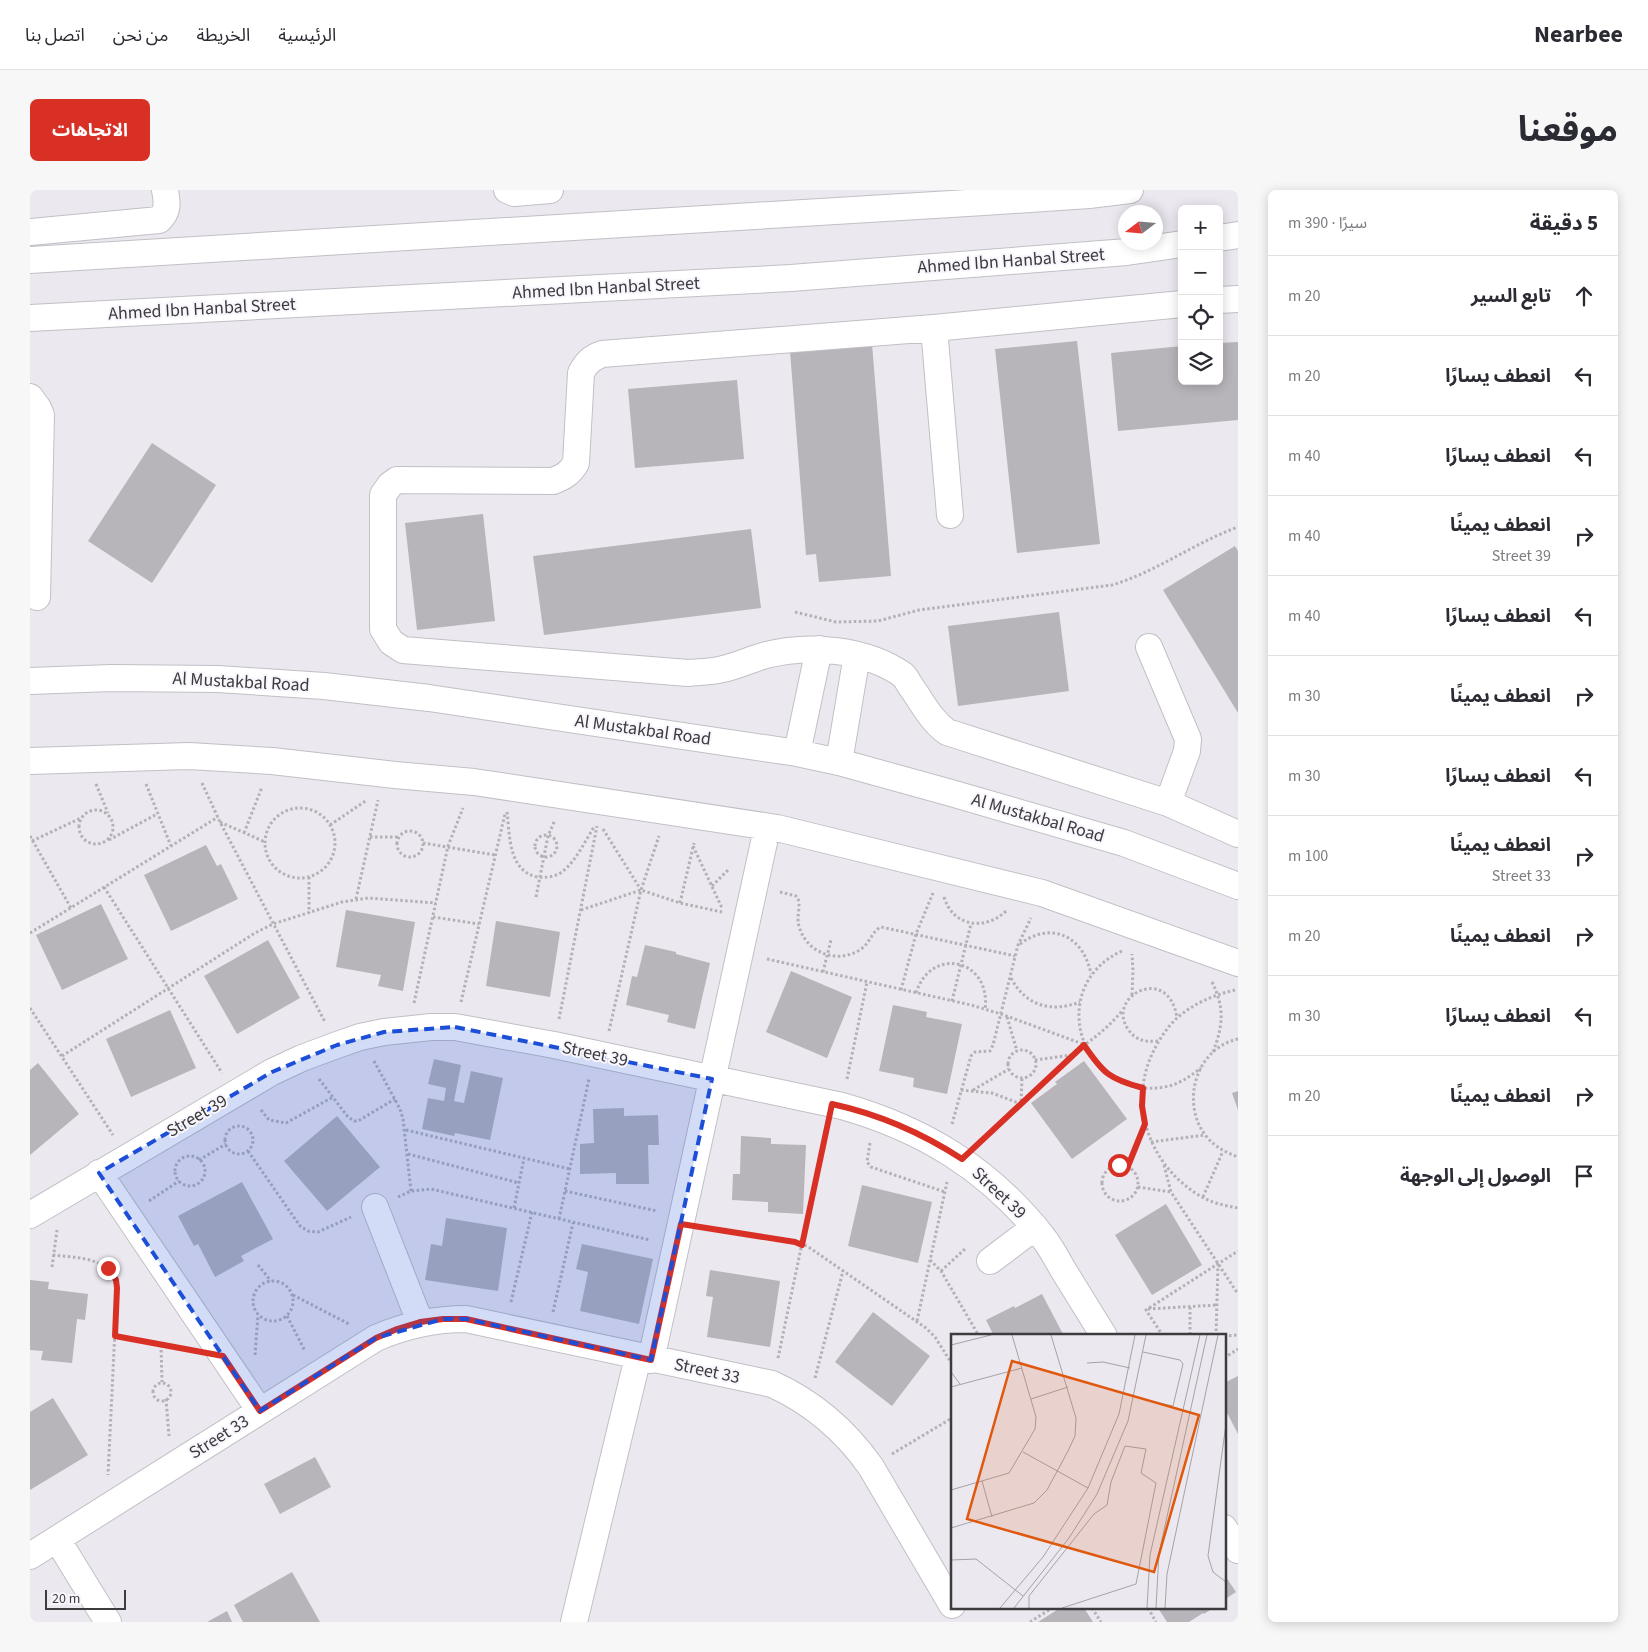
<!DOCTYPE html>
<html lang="ar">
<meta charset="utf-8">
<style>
:root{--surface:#fff;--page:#f7f7f7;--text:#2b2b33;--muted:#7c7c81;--line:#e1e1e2;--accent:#d93025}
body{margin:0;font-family:"Source Sans 3","Noto Sans Arabic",sans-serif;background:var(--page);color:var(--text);direction:rtl}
.controls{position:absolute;right:15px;top:15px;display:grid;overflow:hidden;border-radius:8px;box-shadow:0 2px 12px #0003}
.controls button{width:45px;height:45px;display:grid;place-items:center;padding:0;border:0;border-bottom:1px solid var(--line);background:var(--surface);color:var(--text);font:25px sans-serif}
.compass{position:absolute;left:1088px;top:15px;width:45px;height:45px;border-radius:50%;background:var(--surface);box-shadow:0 2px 12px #0003;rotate:254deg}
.scale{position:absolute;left:15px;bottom:12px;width:81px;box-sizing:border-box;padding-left:5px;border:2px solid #3c3b3d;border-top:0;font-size:14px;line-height:18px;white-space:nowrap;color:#3c3b3d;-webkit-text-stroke:4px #f8f5fc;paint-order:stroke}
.stop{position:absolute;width:15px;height:15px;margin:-11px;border:4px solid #d93025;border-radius:50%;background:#fff}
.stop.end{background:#d93025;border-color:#fff;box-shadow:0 1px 5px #0008}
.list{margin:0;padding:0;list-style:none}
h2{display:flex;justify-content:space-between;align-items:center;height:65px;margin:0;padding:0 20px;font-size:21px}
h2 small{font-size:16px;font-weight:400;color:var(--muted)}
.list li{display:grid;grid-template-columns:32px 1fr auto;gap:15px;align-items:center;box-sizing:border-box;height:80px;padding:0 20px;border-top:1px solid var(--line)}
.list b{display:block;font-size:19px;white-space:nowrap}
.list p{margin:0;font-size:16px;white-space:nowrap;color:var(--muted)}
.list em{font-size:16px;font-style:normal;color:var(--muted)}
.icon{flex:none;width:28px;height:28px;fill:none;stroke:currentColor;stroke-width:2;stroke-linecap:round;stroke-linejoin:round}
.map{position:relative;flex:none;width:1208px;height:1432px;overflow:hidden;direction:ltr;border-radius:8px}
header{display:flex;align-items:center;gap:30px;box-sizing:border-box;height:70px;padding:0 25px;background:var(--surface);border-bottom:1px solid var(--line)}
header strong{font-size:24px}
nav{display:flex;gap:28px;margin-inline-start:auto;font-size:18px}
.intro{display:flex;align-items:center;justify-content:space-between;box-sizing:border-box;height:120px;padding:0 30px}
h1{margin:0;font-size:35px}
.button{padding:12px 22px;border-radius:8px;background:var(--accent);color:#fff;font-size:18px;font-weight:700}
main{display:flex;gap:30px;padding:0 30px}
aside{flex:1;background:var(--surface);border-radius:8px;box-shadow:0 2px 12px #0003}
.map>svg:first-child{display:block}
.building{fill:#b7b4ba}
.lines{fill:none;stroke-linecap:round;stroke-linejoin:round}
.minor-casing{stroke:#c2bfc5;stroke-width:28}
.path{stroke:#b3b0b6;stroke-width:3;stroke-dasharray:2.5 2.5;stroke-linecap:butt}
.minor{stroke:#fff;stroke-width:26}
.route{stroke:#d93025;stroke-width:6}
.marked{fill:#1d4ed8;fill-opacity:0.2;stroke:#1d4ed8;stroke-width:4;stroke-dasharray:10 6;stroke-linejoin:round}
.labels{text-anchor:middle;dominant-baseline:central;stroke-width:4;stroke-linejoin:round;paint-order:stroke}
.street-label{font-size:18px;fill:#3c3b3d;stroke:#f8f5fc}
.inset-road{fill:none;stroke:#a5a3a8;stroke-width:1}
.view{fill:#df580e;fill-opacity:0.15;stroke:#df580e;stroke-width:2.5}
.inset-edge{fill:none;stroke:#3c3b3d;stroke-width:2.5}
</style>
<header>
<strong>Nearbee</strong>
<nav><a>الرئيسية</a><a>الخريطة</a><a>من نحن</a><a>اتصل بنا</a></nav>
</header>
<div class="intro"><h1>موقعنا</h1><a class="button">الاتجاهات</a></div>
<main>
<aside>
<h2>5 دقيقة<small>سيرًا · 390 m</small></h2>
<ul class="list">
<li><svg class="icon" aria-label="ahead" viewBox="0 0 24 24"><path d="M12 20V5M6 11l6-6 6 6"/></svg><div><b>تابع السير</b></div><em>20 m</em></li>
<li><svg class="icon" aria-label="left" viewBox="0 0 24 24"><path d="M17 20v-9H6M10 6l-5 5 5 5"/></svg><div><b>انعطف يسارًا</b></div><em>20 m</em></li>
<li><svg class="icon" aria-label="left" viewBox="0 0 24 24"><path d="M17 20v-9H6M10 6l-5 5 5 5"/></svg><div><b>انعطف يسارًا</b></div><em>40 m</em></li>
<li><svg class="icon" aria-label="right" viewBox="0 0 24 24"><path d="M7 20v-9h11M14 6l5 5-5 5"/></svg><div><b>انعطف يمينًا</b><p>Street 39</p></div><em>40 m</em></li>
<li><svg class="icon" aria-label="left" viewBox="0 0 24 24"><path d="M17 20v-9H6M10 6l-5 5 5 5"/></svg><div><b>انعطف يسارًا</b></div><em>40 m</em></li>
<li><svg class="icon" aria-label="right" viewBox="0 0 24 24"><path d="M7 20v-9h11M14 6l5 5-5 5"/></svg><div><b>انعطف يمينًا</b></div><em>30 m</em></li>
<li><svg class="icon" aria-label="left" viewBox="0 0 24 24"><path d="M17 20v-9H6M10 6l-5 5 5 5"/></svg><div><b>انعطف يسارًا</b></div><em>30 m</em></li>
<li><svg class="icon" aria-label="right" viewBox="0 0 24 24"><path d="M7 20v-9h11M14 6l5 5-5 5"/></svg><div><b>انعطف يمينًا</b><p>Street 33</p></div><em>100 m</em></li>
<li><svg class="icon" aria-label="right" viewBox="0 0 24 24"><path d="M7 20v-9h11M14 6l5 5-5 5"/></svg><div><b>انعطف يمينًا</b></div><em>20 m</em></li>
<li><svg class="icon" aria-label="left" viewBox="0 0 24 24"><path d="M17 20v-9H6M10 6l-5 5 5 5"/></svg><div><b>انعطف يسارًا</b></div><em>30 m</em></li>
<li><svg class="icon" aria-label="right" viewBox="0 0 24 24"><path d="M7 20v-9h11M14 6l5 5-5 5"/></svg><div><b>انعطف يمينًا</b></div><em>20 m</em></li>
<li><svg class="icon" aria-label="arrive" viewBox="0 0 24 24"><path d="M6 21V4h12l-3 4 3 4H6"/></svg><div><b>الوصول إلى الوجهة</b></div></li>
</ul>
</aside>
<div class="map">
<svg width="1208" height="1432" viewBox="0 0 1208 1432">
<rect width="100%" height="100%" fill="#ebe8ef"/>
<path class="building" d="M1047,151L1070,354L987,363L965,159Z
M1208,152V230L1088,241L1081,163L1152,156V191H1189V153Z
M842,154L861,386L789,392L786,364L776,365L760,161Z
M707,190L714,269L605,278L598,199Z
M122,253L186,295L122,393L58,351Z
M453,324L465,431L387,440L375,333Z
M721,339L731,418L514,445L503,366Z
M1205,356L1208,361V523L1133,400Z
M1029,422L1039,501L928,516L918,436Z
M176,655L187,676L191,674L208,709L141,741L114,685Z
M71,714L98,769L32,800L6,745Z
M316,720L385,732L373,801L348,796L351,785L306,777Z
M466,731L530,742L520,807L456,796Z
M238,750L270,808L207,844L174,786Z
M615,755L646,762V764L680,773L665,839L637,832L639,825L596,815L602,786L607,787Z
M761,781L822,807L797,868L736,842Z
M863,815L897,822L896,827L932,834L917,904L883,897L884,888L849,881Z
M140,820L166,878L101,907L76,849Z
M404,869L431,875L424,911L434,913L441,881L473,888L460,950L425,943L424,946L392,939L398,908L414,911L416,898L398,894Z
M1054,871L1097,929L1042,969L1001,913L1027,894L1025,892Z
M8,873L49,924L0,965V880Z
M1208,901V920L1202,903Z
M594,918V926L628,925L629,955H618L619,994H586V983L550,984V954L564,953L563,919Z
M307,926L350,977L297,1021L254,971Z
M711,946L741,948V954L776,955L773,1024L738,1022V1012L702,1010L703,984H710Z
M212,992L243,1049L211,1066L214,1071L185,1087L168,1054L164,1056L148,1026Z
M832,995L902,1012L888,1073L818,1056Z
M1136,1014L1172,1075L1122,1105L1085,1045Z
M416,1028L477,1038L468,1101L395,1090L401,1054L412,1056Z
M552,1054L623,1069L609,1134L550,1121L558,1082L546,1079Z
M680,1080L750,1091L740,1157L677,1147L683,1107L676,1106Z
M0,1090L19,1092L18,1099L58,1104L55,1130L47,1129L42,1173L11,1170L13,1161L0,1160Z
M1012,1104L1034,1146H964L956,1130L984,1116L985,1118Z
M843,1122L900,1166L862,1216L805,1172Z
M1208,1186V1244L1194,1217V1193Z
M23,1208L58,1265L0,1300V1222Z
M285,1267L301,1297L250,1324L234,1294Z
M262,1382L290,1432H213L204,1415Z
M1194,1384L1206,1402L1194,1410Z
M1030,1418H1054L1063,1432H1008Z
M1128,1418H1183L1174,1424L1173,1423L1159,1432H1137Z
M197,1421L202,1432H177Z"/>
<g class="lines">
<g class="minor-casing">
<path id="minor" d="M477,0L484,3L520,0
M0,42L129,30C139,21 137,12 135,0
M1189,48L1208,45
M0,70L954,12L1059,5L1100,0
M1189,110L1208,109
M1152,114L904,138L572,164C561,168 556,173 551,183L546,273C540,283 534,287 523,291L367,290L360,295L353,305V439L361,452L373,460L658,483C670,482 681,482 693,479C708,476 721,469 736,465C779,454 836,459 873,485C877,489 880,496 884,501C894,516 902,531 917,542L1138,613L1208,644
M0,128L761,88L1097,62L1152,54
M904,138L920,325
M0,207L8,218L11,225L7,407
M1119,457L1158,549L1157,561L1138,613
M0,491L81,488L188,489L294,496L399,508L767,563L809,572L921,603L1094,653L1208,696
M767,563L789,459
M0,571L159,566L242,571L365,585L444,592L747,638L1012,703L1208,773
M809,572L827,465
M69,983L230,1221
M345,1017L390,1132
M0,1025L242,882L272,868L307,855L330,847L354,842L401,837H425L524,855L812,916C893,939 959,979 1012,1046C1020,1056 1026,1067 1032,1078C1046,1101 1060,1123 1074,1146
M960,1071L1005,1037
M621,1170L736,643L747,638
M1194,1338L1208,1360
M27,1349L78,1432
M0,1366L346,1148C376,1135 404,1129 436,1129L742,1194C784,1213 815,1240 841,1277L922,1415
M544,1432L608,1167"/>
</g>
<path class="path" d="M765,422L806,432L848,431L889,420L1082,395C1126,382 1164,353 1208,337
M172,593L190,632L295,832
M66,594L78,623
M116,594L141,656
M235 653a35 35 0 1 1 70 0a35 35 0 1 1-70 0Z
M49 637a17 17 0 1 1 34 0a17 17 0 1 1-34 0Z
M477,622C480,646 478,680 507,687C516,688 526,687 533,681C546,671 555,651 564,637
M190,632L235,652
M300,635L337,610
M573,639L611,700
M367 654a13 13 0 1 1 26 0a13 13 0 1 1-26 0Z
M214,643L232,597
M505 656a11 11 0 1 1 22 0a11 11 0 1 1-22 0Z
M0,646L41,718
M340,647H368
M79,650L127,624
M2,651L51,628
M393,653L465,665
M663,656L692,718
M279,687V723
M682,696L699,679
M74,697L192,883
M750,702L766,706L768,709C771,717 766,727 769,736C776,763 808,775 831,759C840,753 842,741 851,737L985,766
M506,707L518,646L525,630
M914,707C923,737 955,741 976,721
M326,709L348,610
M650,713L664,653
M551,720L611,700L650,713L692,722
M403,727L449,734
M0,743L188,627
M990,754C1022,730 1054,747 1061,784
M1092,761C1013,797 1052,912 1134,897C1148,895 1159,887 1171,878
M737,769L941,815L971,824L1053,854
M793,782L801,750
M981,788C996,816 1021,823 1050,812
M1182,792C1195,818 1193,836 1183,862
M871,800L886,744L903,703
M1205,800C1184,805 1164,813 1147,828C1137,837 1129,850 1123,862C1097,916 1121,978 1172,1007C1183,1013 1196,1016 1208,1018
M886,803C901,755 962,769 955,820
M1102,805L1103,781L1102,764
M922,811L941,734
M431,812L475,624
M384,813L418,656L433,618
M0,818L83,945
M977,827L987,861
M529,829L567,636
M579,841L611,700L629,646
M1208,849C1166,858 1150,913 1176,946C1185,957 1195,962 1208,967
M1128,851C1115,852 1106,851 1098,839C1075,806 1139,773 1147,828
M978 874a14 14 0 1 1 28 0a14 14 0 1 1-28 0Z
M32,866L225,743L243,734L312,712L338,708L406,713
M1005,870L1042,865
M344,871L370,919L373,929L381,1001
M289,889L318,927L324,931H328L365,909
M817,889L837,792
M931,900L962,903L991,914L992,888
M943,900L979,879
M231,920L239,930L256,933L303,907
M922,934L941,866L945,862L960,861L963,855L988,755L1001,728
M195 950a14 14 0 1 1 28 0a14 14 0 1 1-28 0Z
M376,940L540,979
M950,952L1054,855C1069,845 1081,834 1093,820
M1121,952L1175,945
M840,953L837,972L841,977L915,1002
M218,961L270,1036L278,1041L288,1042L321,1027
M378,964L489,993
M145 981a15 15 0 1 1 30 0a15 15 0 1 1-30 0Z
M169,970L196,954
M1072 993a18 18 0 1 1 36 0a18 18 0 1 1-36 0Z
M1134,975L1141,1002L1208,1104
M1098,976L1115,935
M1108,997L1141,1002
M535,1001L627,1021
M368,1007L381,1001L401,999L620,1050
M1173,1007L1193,961
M119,1011L149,991
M484,1018L494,968
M529,1029L559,889
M676,1038L765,1052L777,1056L896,1138L905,1147L922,1174
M23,1065C48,1068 83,1067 87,1098L78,1285
M900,1070L911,1081L949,1146
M228,1075L241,1091
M22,1077L27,1040
M911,1081L936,1058
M223 1111a20 20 0 1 1 40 0a20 20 0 1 1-40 0Z
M263,1105L319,1134
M481,1112L502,1022
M1160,1117V1146
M1118,1119L1187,1115
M523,1122L543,1033
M257,1126L275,1161
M887,1131L917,992
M85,1146L155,1159
M1133,1146L1116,1120L1208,1061
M1186,1146L1188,1074
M1194,1146L1208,1145
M131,1155L132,1192
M225,1165L228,1125
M748,1168L796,939
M1194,1168L1208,1159
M785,1188L813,1081
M123 1202a9 9 0 1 1 18 0a9 9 0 1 1-18 0Z
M136,1209L139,1246
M862,1264L922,1228
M1062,1418L1071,1432
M1118,1418L1126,1432
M1000,1432L1022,1418"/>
<use href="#minor" class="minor"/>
</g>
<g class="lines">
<path class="route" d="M78,1078L86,1090L87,1098L85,1146L193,1166L230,1221L346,1148L367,1139L390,1132L413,1129H436L621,1170L651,1034L765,1052L772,1055L802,914C848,924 892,943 932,969L1054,855C1073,883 1079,889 1113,898L1112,916L1115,934L1098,976L1089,975"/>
</g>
<path class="marked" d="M425,837L682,889L621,1170L436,1129H413L346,1148L230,1221L69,983L242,882L307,855L354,842Z"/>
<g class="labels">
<g class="street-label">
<text transform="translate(981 71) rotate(-4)">Ahmed Ibn Hanbal Street</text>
<text transform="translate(576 98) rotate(-3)">Ahmed Ibn Hanbal Street</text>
<text transform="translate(172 119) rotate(-3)">Ahmed Ibn Hanbal Street</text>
<text transform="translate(211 492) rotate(3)">Al Mustakbal Road</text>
<text transform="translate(613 540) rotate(8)">Al Mustakbal Road</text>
<text transform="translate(1008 628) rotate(16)">Al Mustakbal Road</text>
<text transform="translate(565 864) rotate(12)">Street 39</text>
<text transform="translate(167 926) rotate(-30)">Street 39</text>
<text transform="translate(969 1003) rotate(43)">Street 39</text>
<text transform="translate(677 1181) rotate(12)">Street 33</text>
<text transform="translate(189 1247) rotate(-32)">Street 33</text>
</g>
</g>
<g transform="translate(921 1144)">
<rect width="275" height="275" fill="#ebe8ef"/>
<path class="inset-road" d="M0,11L40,1M192,18L229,26L232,30L222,72L195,66M136,29L152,28L179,34M0,38L9,50M0,53L71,34M80,65L117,53M275,90L257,222L262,238L275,248M72,118L137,154M31,147L41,183M0,156L58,139L84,95L85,83L61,1M0,194L83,169L96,156L117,117L124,102L125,84L100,1M0,226L25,225L72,262M49,274L92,223L137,154L168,80L184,1M63,274L118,204L146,160L177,87L195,1M78,274V262L143,180L156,171L160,148L174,112L195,115L190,139L205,149L185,250L111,274M196,274L199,221L249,1M205,274L208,219L256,1M214,274L216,240L267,1"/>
<path class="view" d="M61,27L248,81L203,238L16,185Z"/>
<rect width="275" height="275" class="inset-edge"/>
</g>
</svg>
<div class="controls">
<button>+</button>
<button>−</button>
<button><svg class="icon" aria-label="locate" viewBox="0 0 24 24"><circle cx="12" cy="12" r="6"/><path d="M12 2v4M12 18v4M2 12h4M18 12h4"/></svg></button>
<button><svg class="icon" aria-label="layers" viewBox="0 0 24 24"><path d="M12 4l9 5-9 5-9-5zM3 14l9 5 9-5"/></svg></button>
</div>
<svg class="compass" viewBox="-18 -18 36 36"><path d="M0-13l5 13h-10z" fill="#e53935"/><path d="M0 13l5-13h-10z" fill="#7c7c81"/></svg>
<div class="scale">20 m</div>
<div class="stop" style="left:1089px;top:975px"></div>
<div class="stop end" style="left:78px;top:1078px"></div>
</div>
</main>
